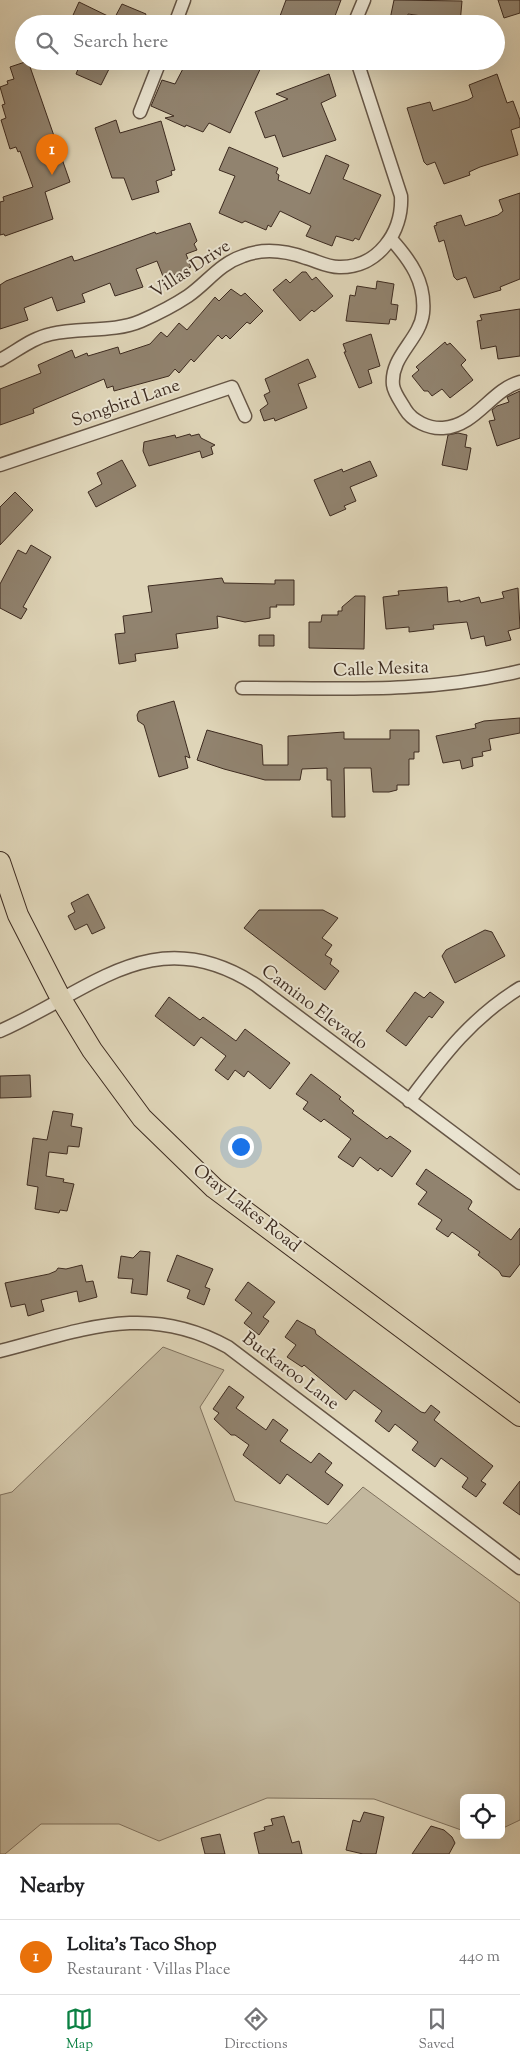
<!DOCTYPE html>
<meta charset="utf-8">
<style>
:root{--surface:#fff;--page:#f6f6f6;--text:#202124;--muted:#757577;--line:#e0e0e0;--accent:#0b8043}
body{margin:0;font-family:"Sorts Mill Goudy",serif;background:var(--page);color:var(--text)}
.controls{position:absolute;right:15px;bottom:15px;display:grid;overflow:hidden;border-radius:8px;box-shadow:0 5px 20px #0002}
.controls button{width:45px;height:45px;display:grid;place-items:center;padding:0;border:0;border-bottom:1px solid var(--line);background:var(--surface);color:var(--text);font:25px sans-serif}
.you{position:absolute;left:240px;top:1146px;width:18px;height:18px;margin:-12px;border:4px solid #fff;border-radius:50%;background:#1a73e8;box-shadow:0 0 0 8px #1a73e833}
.badge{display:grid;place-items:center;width:32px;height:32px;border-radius:50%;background:var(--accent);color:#fff;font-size:16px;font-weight:700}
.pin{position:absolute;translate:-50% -41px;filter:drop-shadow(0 1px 2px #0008)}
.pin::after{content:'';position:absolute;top:26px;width:18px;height:15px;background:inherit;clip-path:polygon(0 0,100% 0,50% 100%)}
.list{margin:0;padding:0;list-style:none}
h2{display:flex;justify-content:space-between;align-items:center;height:65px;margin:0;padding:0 20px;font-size:21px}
h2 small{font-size:16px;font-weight:400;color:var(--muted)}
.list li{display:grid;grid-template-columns:32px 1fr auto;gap:15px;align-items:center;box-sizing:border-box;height:75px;padding:0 20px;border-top:1px solid var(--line)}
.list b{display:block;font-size:19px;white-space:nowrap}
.list p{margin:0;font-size:16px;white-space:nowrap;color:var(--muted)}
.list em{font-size:16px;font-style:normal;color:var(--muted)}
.icon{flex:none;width:28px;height:28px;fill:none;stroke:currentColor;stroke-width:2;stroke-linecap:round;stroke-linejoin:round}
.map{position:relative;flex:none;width:520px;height:1854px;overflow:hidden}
.search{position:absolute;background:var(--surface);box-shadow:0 5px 20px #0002;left:15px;right:15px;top:15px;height:55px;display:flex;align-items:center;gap:12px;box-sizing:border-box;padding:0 18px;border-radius:28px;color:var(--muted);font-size:19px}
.sheet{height:140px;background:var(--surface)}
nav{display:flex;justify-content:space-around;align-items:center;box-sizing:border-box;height:70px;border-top:1px solid var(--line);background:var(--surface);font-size:14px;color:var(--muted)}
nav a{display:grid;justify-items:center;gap:2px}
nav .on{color:var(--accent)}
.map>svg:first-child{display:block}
.green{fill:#c3b89e;stroke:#80725f}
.building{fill:#91836f;stroke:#3d2b20}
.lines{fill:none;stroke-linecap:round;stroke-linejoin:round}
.street-casing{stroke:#665646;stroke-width:15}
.primary-casing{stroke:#3d2b20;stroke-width:22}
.street{stroke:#eae4d1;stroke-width:12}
.primary{stroke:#dfd5b8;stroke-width:20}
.labels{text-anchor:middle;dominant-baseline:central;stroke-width:4;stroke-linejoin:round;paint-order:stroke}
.street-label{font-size:18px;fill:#3d2b20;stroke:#eae4d1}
</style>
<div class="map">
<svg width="520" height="1854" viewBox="0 0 520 1854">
<rect width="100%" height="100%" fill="#dfd5b8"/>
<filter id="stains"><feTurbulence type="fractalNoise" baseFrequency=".004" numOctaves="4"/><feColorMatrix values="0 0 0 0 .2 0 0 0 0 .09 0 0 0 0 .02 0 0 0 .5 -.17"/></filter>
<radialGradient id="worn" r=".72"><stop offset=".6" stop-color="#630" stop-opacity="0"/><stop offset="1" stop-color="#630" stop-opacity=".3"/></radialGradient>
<path class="green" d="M163,1347L224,1370L200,1407L235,1501L327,1524L363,1487L520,1603V1820L501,1829V1798H464V1831L374,1799L267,1798L159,1841L119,1824H41L5,1854H0V1495L12,1492Z"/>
<path class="building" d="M286,0H341L332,24H277Z
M394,0L462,1L460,24H435L436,18L408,14L407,24H389Z
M498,0H520V13L504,18Z
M79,2L114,19L122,4L146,14L142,24H69Z
M28,61L70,182L45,192L53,219L5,236L4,234L0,235V202L4,201L3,197L33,187L20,151L18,152L16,147L10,149L1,120L6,118L2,105L5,104L0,87L8,84L7,81L14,79L10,67Z
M78,61H113L101,85L76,74L81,62Z
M187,61H264L230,133L209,123L203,132L186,125L185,127L165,118L174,116L151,106L162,80L175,84Z
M329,74L336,96L321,103L336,140L283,157L275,135L265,138L255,112L288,99L276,94Z
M497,74L507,103L513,101L520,120V127L511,130L518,155L480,167L469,172L470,175L444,184L435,162L427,165L424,162L407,108L430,102L433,111L468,100L473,97L469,85Z
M116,120L120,133L161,121L175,170L171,171L172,175L156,181L159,192L132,200L124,178H112L95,128Z
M229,147L278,168L276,173L279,175L278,180L310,194L326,155L349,165L343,179L381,195L359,240L355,238L353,241L336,236L332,246L306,236L311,226L280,211L271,227L268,225L266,230L245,221L242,223L219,213L235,176L219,170Z
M520,193V279L500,287L501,290L474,298L466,277L457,280L454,277L444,240L439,242L434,226L437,225L436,223L461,215L465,226L498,215L503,211L499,200Z
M190,223L197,241L194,244L197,250L186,254L191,267L164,279L157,261L136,269L143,287L115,296L110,283L82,294L85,302L57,311L52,297L24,308L28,320L0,329V285L6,281L72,256L74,261L78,260L155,232L156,234Z
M302,272H306L312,280L316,277L333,296L314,312L312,310L300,321L273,290L286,279L290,283Z
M377,281L394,284L391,304L398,305L396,320L390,319L389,324L346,321L350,295L355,296L357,286L376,289Z
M231,289L241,296L245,293L263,311L250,324L247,322L230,339L226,335L222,339L218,335L194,362L191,359L179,373L175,369L169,376L114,391L113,386L107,388L104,379L33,409L34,413L0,425V389L41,373L38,365L72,350L75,358L87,353L88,356L118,347L120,354L150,344L161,332L167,337L179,323L187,330L215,297L219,301Z
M520,309V356L498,359L496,346L481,349L477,321L482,320L480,315Z
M371,334L380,366L368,370L372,383L359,388L344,352H346L343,344Z
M445,342L447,345L450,343L466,360L461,365L473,380L450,398L442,389L432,396L428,391H424L412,376L419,370L416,367Z
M308,359L316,377L298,384L307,408L275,421L274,418L264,421L260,410L268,404L264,395L270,392L265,379Z
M520,391V438L497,446L489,421L495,420L492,410L497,406L509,402L507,397Z
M458,433L467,435L465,447L471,448L467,470L442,465L448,435Z
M190,434L191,436L199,434L201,438L215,445L211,447L213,454L202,458L200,451L149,466L143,451L144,442L175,435L176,438Z
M122,460L136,486L96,507L88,492L102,484L97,473Z
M370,461L377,476L350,487L356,501L344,506L346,509L330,516L314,480L342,469L343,472Z
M15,492L33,510L0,545V507Z
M31,545L51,557L23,607L27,609L21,619L0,608V584L18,550L26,554Z
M222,578L224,583L275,584V580H294V605H276L277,607H270V618L245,622L217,616L218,628L176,634L178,648L135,654L136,661L119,664L115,634L125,633L123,616L152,612L148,586Z
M447,587L448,602L460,600V602L479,597L481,603L504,598L502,592L518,588L520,628L508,631L511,640L486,646L484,636L471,639L467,622L433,625L434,629L409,632V627L386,629L383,597L399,595L398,591Z
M355,596H365L364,649L309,648V622H321L322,615H338V611H342V607Z
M259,635H274V646H259Z
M174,701L190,758L185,756L188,768L159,777L144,725L138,721L137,715L139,711Z
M520,718V733L489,739L491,750L482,752L483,756L472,758L473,766L462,769L460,760L443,763L436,736L476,728L475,724L484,721Z
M207,730L262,745L263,765H288V736L344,732V739H390V730H419V752H414V759H409V785H397V790L389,792H373L371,768H344L345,817H332L331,780H327V768L302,769L300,780H265L224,769L197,760Z
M88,894L105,928L92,934L87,924L75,930L68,916L75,912L71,903Z
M259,910H323L338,918L322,938L332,945L325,955L332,959L330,964L339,971L325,990L244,928Z
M485,930L492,932L505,956L455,983L442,956L446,950Z
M415,992L424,998L430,992L444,1002L432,1018L429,1016L406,1046L386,1031Z
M169,997L200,1020L203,1017L236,1041L245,1029L290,1063L270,1089L248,1071L244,1077L235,1070L228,1080L215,1070L226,1056L201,1037L194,1046L155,1016Z
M311,1074L341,1097L339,1099L354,1111L352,1113L387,1139L390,1136L411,1151L392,1177L380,1168L378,1171L360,1157L353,1167L338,1157L351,1139L324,1119L321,1122L303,1109L308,1102L296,1094Z
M30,1075L31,1097L0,1098V1076Z
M53,1111L73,1114L71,1126L82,1128L79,1147L68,1146L67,1154L49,1152L46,1176L64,1179L63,1182L74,1184L67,1211L60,1210L59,1213L35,1209L38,1187L27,1185L33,1138L47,1140Z
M426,1169L471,1200L472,1202L468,1209L511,1240L520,1228V1264L510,1277L502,1276L499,1271L478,1255L480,1252L452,1232L448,1237L436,1229L442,1220L418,1204L427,1192L416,1184Z
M140,1251L150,1252L147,1295L131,1293L133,1279L118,1278L121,1256L133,1258Z
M177,1255L213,1269L205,1287L210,1289L204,1305L187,1298L190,1290L167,1281Z
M82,1265L86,1282L93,1281L97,1297L79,1302L77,1291L41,1300L44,1311L28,1316L25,1304L11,1307L5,1283L49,1274L56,1271L58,1268L66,1269Z
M248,1282L275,1302L263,1317L269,1321L259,1335L244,1323L252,1313L235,1300Z
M297,1320L315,1330L316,1334L421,1412L425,1413L431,1405L440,1412L434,1420L493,1466L481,1481L486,1484L476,1497L462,1487L468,1478L441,1458L435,1467L412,1450L418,1442L395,1424L389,1432L375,1421L382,1411L354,1390L346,1400L304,1365L302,1367L287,1357L296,1345L285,1337Z
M229,1386L244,1397L236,1408L266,1430L273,1419L288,1430L280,1441L311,1463L319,1453L332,1463L325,1472L343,1485L328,1505L287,1474L280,1484L243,1455L249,1445L235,1435H231L214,1419L219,1413L213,1409Z
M520,1481V1515L503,1503Z
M364,1812L384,1817L376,1854H363L346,1850L353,1820L360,1822Z
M284,1816L292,1843L299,1841L302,1854H259L254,1833L265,1830L264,1827L273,1825L271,1819Z
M431,1826L444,1830L452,1837L455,1843L449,1854H412Z
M220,1834L225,1854H205L201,1838Z"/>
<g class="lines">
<g class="street-casing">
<path id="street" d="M175,24L184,0
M354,24L364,0
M140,112L160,61
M391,239C410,260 426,282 423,313C420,340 390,356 393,385C394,393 401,402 405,409C412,421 429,429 443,428C476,426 491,390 520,382
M0,360C17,351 32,338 51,334C80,327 113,333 141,321C157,314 173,306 188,296C207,283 219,264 243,256C263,248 286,251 306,258C317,261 327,267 339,267C378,268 403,232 401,196L357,61
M0,465L232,387L245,416
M242,688C337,688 426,694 520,671
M0,1031C91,991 154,919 256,985L520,1183
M409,1101C443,1056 471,1018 520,988
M0,1351C83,1330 147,1302 228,1347L520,1568"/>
</g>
<g class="primary-casing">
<path id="primary" d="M0,862L18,915L61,999L92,1050L142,1118L214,1188L520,1416"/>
</g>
<use href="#street" class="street"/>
<use href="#primary" class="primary"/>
</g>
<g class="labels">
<g class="street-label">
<text transform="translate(191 270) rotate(-33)">Villas Drive</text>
<text transform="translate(126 404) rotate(-19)">Songbird Lane</text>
<text transform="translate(381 670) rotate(-2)">Calle Mesita</text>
<text transform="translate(314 1008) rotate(37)">Camino Elevado</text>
<text transform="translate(246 1209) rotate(38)">Otay Lakes Road</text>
<text transform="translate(290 1372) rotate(37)">Buckaroo Lane</text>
</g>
</g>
<rect width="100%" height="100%" filter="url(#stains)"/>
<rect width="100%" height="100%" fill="url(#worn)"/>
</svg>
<div class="controls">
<button><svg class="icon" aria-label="locate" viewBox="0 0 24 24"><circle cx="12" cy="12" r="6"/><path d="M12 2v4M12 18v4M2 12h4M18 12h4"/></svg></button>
</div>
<div class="you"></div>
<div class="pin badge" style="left:52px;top:175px;background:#e8710a">1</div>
<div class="search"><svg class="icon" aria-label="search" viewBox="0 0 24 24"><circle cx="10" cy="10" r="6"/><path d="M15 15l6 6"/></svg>Search here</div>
</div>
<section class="sheet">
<h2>Nearby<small></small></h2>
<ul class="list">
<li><span class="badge" style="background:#e8710a">1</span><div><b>Lolita's Taco Shop</b><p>Restaurant · Villas Place</p></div><em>440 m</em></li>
</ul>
</section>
<nav>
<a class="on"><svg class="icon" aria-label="map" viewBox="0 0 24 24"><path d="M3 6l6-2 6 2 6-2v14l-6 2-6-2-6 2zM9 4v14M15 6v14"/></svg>Map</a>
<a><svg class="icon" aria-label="directions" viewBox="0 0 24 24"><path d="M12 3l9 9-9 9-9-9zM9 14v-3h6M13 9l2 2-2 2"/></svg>Directions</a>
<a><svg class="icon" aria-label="saved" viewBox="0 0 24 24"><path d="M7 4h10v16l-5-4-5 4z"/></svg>Saved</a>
</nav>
